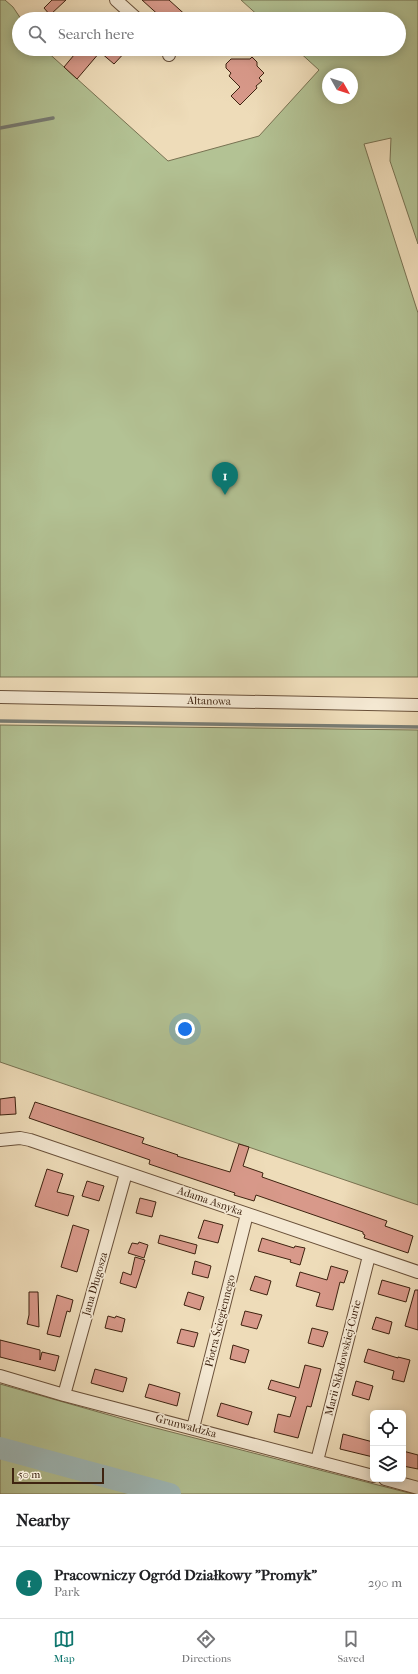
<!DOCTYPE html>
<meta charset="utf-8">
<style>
:root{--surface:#fff;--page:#f2f2f2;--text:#202124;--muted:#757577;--line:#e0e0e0;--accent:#0f766e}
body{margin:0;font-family:"IM FELL French Canon",serif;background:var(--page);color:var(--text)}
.controls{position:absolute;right:12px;bottom:12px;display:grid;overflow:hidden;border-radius:6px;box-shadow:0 2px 10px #0003}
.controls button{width:36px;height:36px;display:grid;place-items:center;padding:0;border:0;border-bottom:1px solid var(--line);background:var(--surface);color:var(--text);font:20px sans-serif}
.compass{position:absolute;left:322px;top:68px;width:36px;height:36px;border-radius:50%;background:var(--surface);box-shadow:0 2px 10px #0003;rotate:129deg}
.scale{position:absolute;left:12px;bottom:10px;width:92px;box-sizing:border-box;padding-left:4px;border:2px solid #3e2310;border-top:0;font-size:11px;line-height:14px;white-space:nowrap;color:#3e2310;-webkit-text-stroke:3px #f4e8d2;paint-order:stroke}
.you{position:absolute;left:185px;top:1029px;width:14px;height:14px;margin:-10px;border:3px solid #fff;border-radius:50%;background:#1a73e8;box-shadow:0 0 0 6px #1a73e833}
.badge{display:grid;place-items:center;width:26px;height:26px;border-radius:50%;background:var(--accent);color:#fff;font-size:13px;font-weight:700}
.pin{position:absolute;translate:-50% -33px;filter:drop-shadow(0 1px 2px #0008)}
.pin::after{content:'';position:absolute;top:21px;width:14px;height:12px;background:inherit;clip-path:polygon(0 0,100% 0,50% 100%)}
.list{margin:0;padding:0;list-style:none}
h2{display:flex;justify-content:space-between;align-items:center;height:52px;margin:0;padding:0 16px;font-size:17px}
h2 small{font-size:13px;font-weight:400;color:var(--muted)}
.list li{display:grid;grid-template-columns:26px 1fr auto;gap:12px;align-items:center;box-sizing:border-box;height:72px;padding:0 16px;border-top:1px solid var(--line)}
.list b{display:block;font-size:15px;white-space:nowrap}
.list p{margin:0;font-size:13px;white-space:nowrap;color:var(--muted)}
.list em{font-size:13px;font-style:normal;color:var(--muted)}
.icon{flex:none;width:22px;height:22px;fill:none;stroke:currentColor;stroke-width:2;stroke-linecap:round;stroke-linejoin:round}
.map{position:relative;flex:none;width:418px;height:1494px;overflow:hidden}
.search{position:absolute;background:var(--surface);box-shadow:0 2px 10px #0003;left:12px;right:12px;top:12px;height:44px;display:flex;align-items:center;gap:10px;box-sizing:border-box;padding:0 14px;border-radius:22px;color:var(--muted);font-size:15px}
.sheet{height:124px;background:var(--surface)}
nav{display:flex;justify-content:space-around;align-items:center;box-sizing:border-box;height:56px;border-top:1px solid var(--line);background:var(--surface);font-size:11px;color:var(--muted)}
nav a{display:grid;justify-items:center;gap:2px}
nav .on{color:var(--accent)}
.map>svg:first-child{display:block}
.green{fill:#b3c294;stroke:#787252;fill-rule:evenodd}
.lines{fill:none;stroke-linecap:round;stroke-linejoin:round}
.stream{stroke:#787d75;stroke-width:3.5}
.river{stroke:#9eb9b9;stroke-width:22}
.building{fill:#d8998a;stroke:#3e2310}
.minor-casing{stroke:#6a513a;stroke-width:14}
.minor{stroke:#f4e8d2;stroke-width:12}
.labels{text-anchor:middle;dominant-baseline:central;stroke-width:3.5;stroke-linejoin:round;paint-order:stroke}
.street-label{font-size:11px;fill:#3e2310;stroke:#f4e8d2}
</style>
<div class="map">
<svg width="418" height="1494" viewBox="0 0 418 1494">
<rect width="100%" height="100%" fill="#eedcb9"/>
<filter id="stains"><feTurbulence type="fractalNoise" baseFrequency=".005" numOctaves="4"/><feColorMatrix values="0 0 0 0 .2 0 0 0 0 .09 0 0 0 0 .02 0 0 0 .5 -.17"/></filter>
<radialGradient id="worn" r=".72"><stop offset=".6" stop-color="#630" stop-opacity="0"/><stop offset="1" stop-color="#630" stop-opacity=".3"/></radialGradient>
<path class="green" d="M0,0H5L13,7L21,19H19V49H44L168,161L259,136L319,70L296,49H399V19H262L241,0H418V244L390,161L391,138L364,144L418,313V677H0ZM328,74H352V98H328Z
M0,725L418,730V1205L0,1062Z
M0,1384L144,1425L413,1494H0Z"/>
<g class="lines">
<path class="stream" d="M0,128L53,118
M0,721L418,727"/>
<path class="river" d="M0,1448L170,1494"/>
</g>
<path class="building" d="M52,0H66L50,15L44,8Z
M142,0H169L190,19H163Z
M79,49H128L114,64L100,52L77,79L64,67Z
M252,57L257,62V66L264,73L259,78L262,81L256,86L257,88L240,105L231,96L240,87L229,76L231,73L226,68V64L231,59H250Z
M15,1097L16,1114L0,1115V1099Z
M35,1102L144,1138L142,1143L178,1155L177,1156L230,1172L239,1144L249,1147L243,1166L263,1173L262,1177L387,1221L385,1226L413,1236L408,1253L364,1238L365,1235L363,1234V1232L256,1195L254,1201L234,1195L235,1193L149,1164L150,1160L29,1118Z
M47,1169L63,1174L57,1192L74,1196L68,1216L35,1206Z
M87,1181L104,1186L99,1201L82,1196Z
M140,1198L156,1202L152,1217L136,1213Z
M204,1220L223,1225L218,1243L198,1238Z
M73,1225L89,1230L77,1272L61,1267Z
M160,1235L197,1245L195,1254L158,1243Z
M262,1238L294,1248L295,1246L305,1248L300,1265L290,1262L291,1260L258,1251Z
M139,1242L148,1245L144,1258L128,1253L132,1243L138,1244Z
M135,1257L145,1260L136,1288L120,1283L123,1272L131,1275Z
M195,1261L211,1266L208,1278L192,1274Z
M331,1266L348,1271L344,1283L340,1282L333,1310L316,1306L320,1293L296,1286L300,1272L327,1280Z
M255,1276L271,1281L267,1295L250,1290Z
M382,1280L410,1288L406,1302L378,1294Z
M415,1290H418V1330L405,1326Z
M29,1292H38L39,1327L27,1324L29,1315Z
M188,1292L204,1297L200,1310L184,1305Z
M57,1295L73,1300L70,1312L67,1311L60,1337L47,1334Z
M245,1311L262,1315L257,1329L241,1325Z
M108,1316L115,1318L116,1316L125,1319L122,1332L105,1328Z
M376,1317L392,1322L389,1334L372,1329Z
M312,1328L328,1332L323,1347L308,1343Z
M181,1329L198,1333L194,1347L177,1343Z
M0,1340L40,1350V1360L42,1352L59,1356L55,1371L0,1357Z
M233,1345L249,1350L245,1363L230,1359Z
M368,1349L398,1358V1357L410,1360L404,1382L392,1379L394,1371L364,1362Z
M305,1365L321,1369L311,1407L307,1406L298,1438L274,1432L278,1414L290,1417L296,1397L268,1389L271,1380L299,1388Z
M95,1369L127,1378L123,1392L91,1383Z
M356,1381L373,1386L369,1400L352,1395Z
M149,1384L180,1393L177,1406L145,1397Z
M221,1403L252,1412L248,1425L217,1416Z
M343,1434L373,1442V1457L340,1449Z
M403,1451L418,1455V1469L403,1466Z"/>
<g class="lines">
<g class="minor-casing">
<path id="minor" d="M116,0L137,19
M168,49L169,55
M0,697L418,705
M0,1140L20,1138L30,1140L418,1272
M0,1376L64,1395L373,1476
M64,1395L126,1173
M193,1428L247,1214
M317,1461L369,1256
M385,1479L418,1488"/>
</g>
<use href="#minor" class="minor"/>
</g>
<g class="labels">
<g class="street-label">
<text transform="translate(209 701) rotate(1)">Altanowa</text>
<text transform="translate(210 1201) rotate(19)">Adama Asnyka</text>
<text transform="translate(95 1284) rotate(-74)">Jana Długosza</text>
<text transform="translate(220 1321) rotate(-76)">Piotra Ściegiennego</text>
<text transform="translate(343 1358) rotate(-76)">Marii Skłodowskiej-Curie</text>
<text transform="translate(186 1426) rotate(15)">Grunwaldzka</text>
</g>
</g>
<rect width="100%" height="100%" filter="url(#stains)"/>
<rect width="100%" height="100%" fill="url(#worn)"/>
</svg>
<div class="controls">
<button><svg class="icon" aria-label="locate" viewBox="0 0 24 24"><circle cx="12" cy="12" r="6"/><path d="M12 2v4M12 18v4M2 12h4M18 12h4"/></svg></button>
<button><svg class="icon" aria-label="layers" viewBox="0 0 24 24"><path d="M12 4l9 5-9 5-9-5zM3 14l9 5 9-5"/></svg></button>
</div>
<svg class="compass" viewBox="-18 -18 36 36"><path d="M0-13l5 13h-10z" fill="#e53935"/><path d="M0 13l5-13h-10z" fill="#757577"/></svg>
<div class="scale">50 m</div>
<div class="you"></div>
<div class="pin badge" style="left:225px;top:495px">1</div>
<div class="search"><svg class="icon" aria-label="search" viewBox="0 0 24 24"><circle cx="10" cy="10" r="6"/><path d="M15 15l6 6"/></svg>Search here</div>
</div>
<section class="sheet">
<h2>Nearby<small></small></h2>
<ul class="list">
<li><span class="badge">1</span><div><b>Pracowniczy Ogród Działkowy &quot;Promyk&quot;</b><p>Park</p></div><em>290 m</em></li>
</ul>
</section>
<nav>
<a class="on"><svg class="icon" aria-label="map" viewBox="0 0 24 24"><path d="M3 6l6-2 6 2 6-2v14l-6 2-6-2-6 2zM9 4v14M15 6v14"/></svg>Map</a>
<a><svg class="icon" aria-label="directions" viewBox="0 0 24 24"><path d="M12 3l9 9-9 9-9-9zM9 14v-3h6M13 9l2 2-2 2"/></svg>Directions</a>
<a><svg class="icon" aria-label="saved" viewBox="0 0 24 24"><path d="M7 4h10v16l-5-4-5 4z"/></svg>Saved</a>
</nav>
